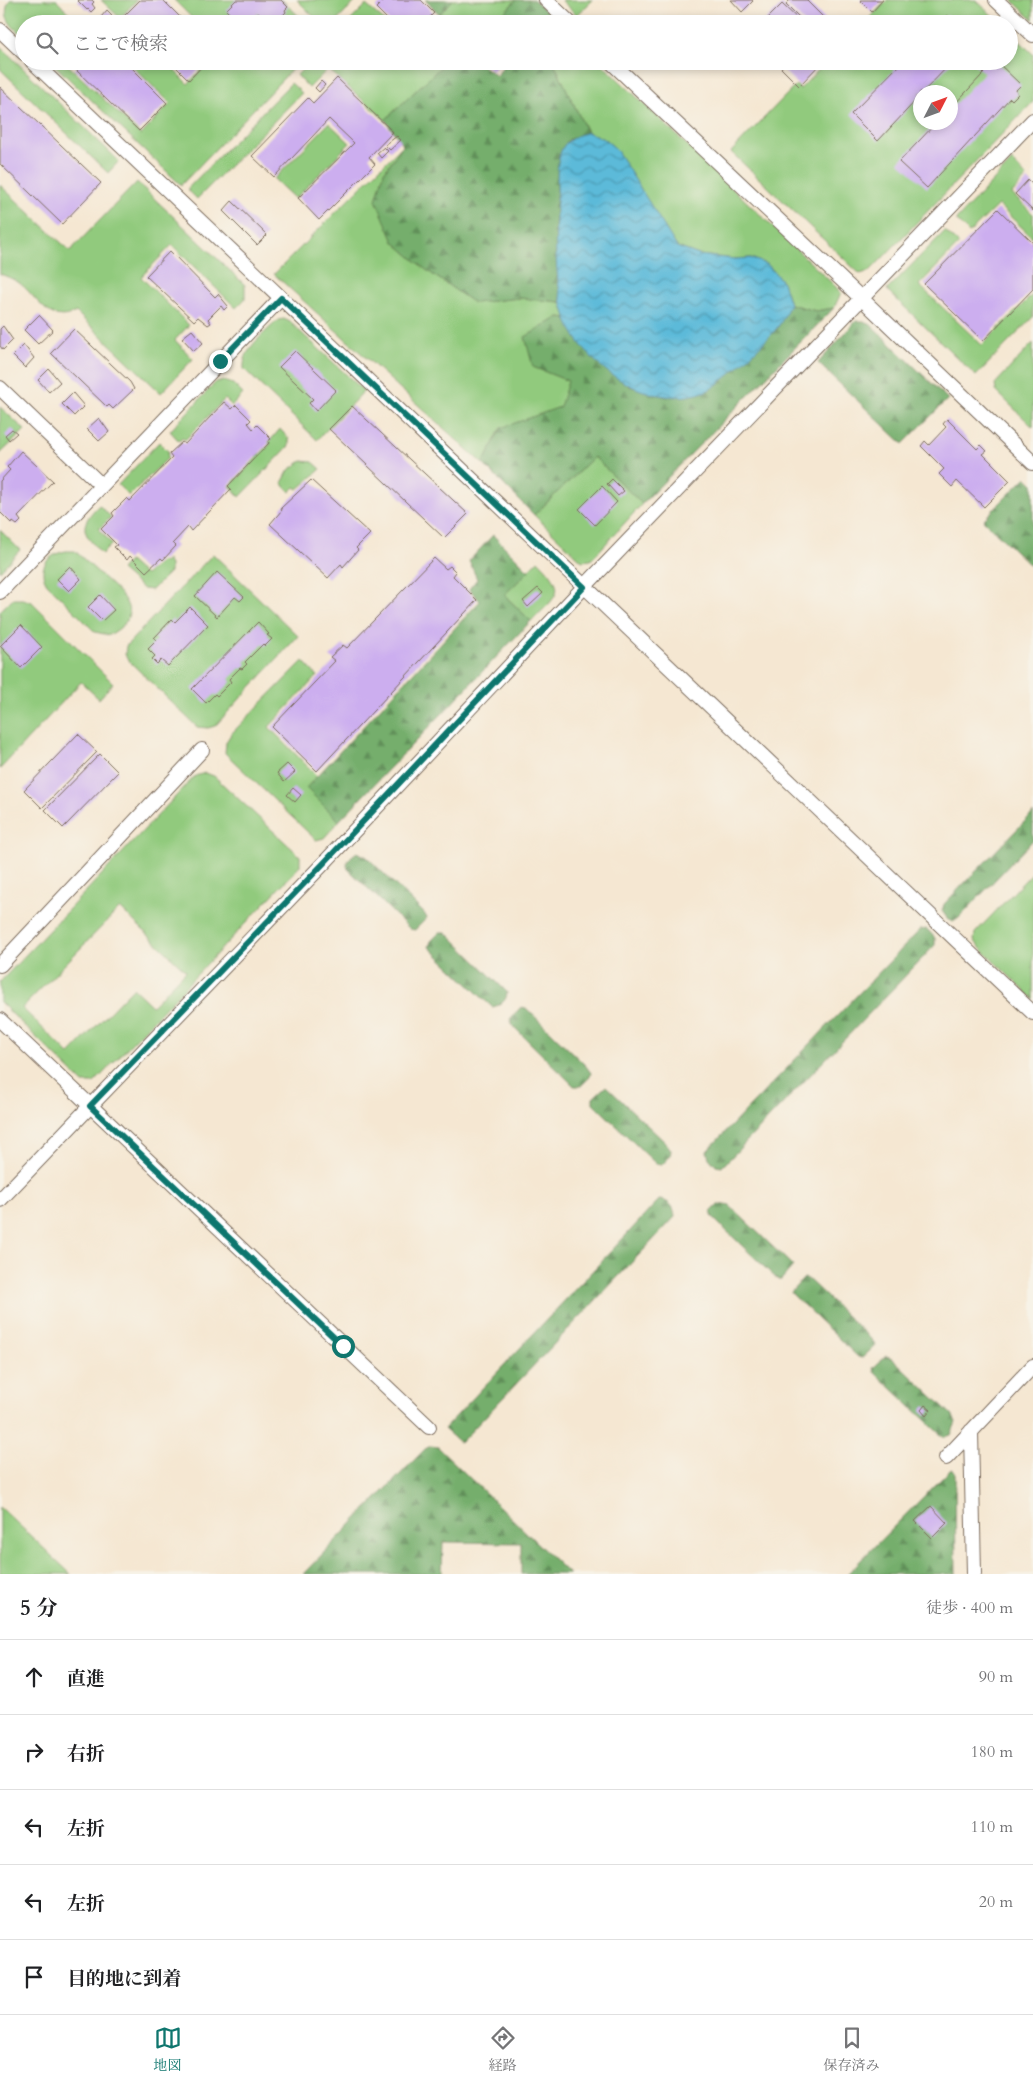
<!DOCTYPE html>
<html lang="ja">
<meta charset="utf-8">
<style>
:root{--surface:#fff;--page:#f6f6f6;--text:#202124;--muted:#757577;--line:#e0e0e0;--accent:#0f766e}
body{margin:0;font-family:Cardo,"Noto Serif JP",serif;background:var(--page);color:var(--text)}
.compass{position:absolute;left:913px;top:85px;width:45px;height:45px;border-radius:50%;background:var(--surface);box-shadow:0 2px 8px #0003;rotate:48deg}
.stop{position:absolute;width:15px;height:15px;margin:-11px;border:4px solid #0f766e;border-radius:50%;background:#fff}
.stop.end{background:#0f766e;border-color:#fff;box-shadow:0 1px 5px #0008}
.list{margin:0;padding:0;list-style:none}
h2{display:flex;justify-content:space-between;align-items:center;height:65px;margin:0;padding:0 20px;font-size:21px}
h2 small{font-size:16px;font-weight:400;color:var(--muted)}
.list li{display:grid;grid-template-columns:32px 1fr auto;gap:15px;align-items:center;box-sizing:border-box;height:75px;padding:0 20px;border-top:1px solid var(--line)}
.list b{display:block;font-size:19px;white-space:nowrap}
.list em{font-size:16px;font-style:normal;color:var(--muted)}
.icon{flex:none;width:28px;height:28px;fill:none;stroke:currentColor;stroke-width:2;stroke-linecap:round;stroke-linejoin:round}
.map{position:relative;flex:none;width:1033px;height:1574px;overflow:hidden}
.search{position:absolute;background:var(--surface);box-shadow:0 2px 8px #0003;left:15px;right:15px;top:15px;height:55px;display:flex;align-items:center;gap:12px;box-sizing:border-box;padding:0 18px;border-radius:28px;color:var(--muted);font-size:19px}
.sheet{height:440px;background:var(--surface)}
nav{display:flex;justify-content:space-around;align-items:center;box-sizing:border-box;height:70px;border-top:1px solid var(--line);background:var(--surface);font-size:14px;color:var(--muted)}
nav a{display:grid;justify-items:center;gap:2px}
nav .on{color:var(--accent)}
.map>svg:first-child{display:block}
.green{fill:#91ca7d;stroke:#667a4e;fill-rule:evenodd}
.forest{fill:url(#forest-firs);stroke:#586c45}
.water{fill:url(#water-waves);stroke:#4b727c}
.building{fill:#ccaeef}
.lines{fill:none;stroke-linecap:round;stroke-linejoin:round}
.service-casing{stroke:#7c6c5d;stroke-width:16}
.service{stroke:#fff;stroke-width:14}
.route{stroke:#0f766e;stroke-width:6}
</style>
<div class="map">
<svg width="1033" height="1574" viewBox="0 0 1033 1574">
<defs>
<pattern id="forest-firs" width="22" height="20" patternUnits="userSpaceOnUse" patternTransform="scale(1.25)"><rect width="22" height="20" fill="#74ae6c"/><path d="M5 1l3.5 6h-7zM16 11l3.5 6h-7z" fill="#608e58"/></pattern>
<pattern id="water-waves" width="16" height="10" patternUnits="userSpaceOnUse" patternTransform="scale(1.25)"><rect width="16" height="10" fill="#5bbad9"/><path d="M0 5q4-4 8 0t8 0" fill="none" stroke="#4c97af"/></pattern>
</defs>
<rect width="100%" height="100%" fill="#f7f3e8"/>
<filter id="ink" filterUnits="userSpaceOnUse"><feTurbulence type="fractalNoise" baseFrequency=".02" numOctaves="2"/><feDisplacementMap in="SourceGraphic" scale="10" xChannelSelector="R" yChannelSelector="G"/><feConvolveMatrix kernelMatrix="1 2 1 2 8 2 1 2 1" color-interpolation-filters="sRGB"/></filter>
<filter id="wash" filterUnits="userSpaceOnUse"><feTurbulence type="fractalNoise" baseFrequency=".0096" numOctaves="4" result="noise"/><feDisplacementMap in="SourceGraphic" scale="20" xChannelSelector="R" yChannelSelector="G"/><feGaussianBlur stdDeviation="1.12" result="paint"/><feColorMatrix in="noise" values="0 0 0 0 0 0 0 0 0 0 0 0 0 0 0 0 0 1.4 0 .05"/><feComposite in="paint" operator="in"/></filter>
<g filter="url(#wash)">
<rect width="100%" height="100%" fill="#f5e7d2"/>
<path class="green" d="M10,0H57V1L80,24H24V37C12,27 0,16 10,0Z
M101,0H137L120,18Z
M174,0H282L307,24H198Z
M297,0H357L334,24H321Z
M453,0H516L494,24H430Z
M561,0H593L577,15Z
M887,0H976L1001,24H864Z
M1012,0H1033V20Z
M366,5L388,24H347Z
M550,14L560,24H534L532,18Z
M1009,31L1033,54V102L870,271L860,274L731,152L796,85L800,89L827,61H1009ZM920,92H950V122H920Z
M0,46L119,161L108,173L0,69Z
M50,61H71L68,65L141,135L170,103L127,61H165L188,84L209,61H300L181,185Z
M311,61H447L385,120L328,69L309,88L297,75Z
M553,61H599L835,286L841,293L834,308L816,311L790,304L783,282L768,265L751,258L735,259L699,255L677,247L606,140L587,132Z
M291,83L302,93L197,199L187,189Z
M329,123L350,143L295,199L274,179Z
M403,145L384,172L394,242L425,269L474,303L519,298L561,302L567,318L559,317L533,367L569,381L560,408L501,428L483,464L274,274Z
M1012,161L1027,177L1012,194L1033,214V238L998,205L969,233L956,220Z
M137,182L245,285V299L236,308L172,245L141,277L189,325L175,340L193,359L161,393L76,312C48,327 37,295 18,282C13,279 6,276 0,274V185L70,251Z
M945,231L959,244L919,285L982,345L1033,294V317L976,376L887,290Z
M284,319L290,322L364,391L317,440L244,369C242,349 265,333 278,320Z
M1033,343V427L996,391L995,384Z
M224,381L233,384L243,394L232,406L225,399L185,440L183,438L179,441L170,431L216,382Z
M0,407L25,430L0,454Z
M280,429L289,439V446L240,497L230,486L270,444L269,442Z
M159,442L169,452L167,455L169,457L129,496L118,485Z
M594,457L642,504L591,560L582,561L534,515Z
M302,461L313,462L321,469L298,489L295,487L290,492L282,483L289,470Z
M99,505L111,517L99,529L112,544L102,554C83,533 77,527 99,505Z
M0,530L20,550L0,571Z
M66,551H75C85,560 94,569 104,578C125,597 145,616 109,635L95,632L47,584C36,567 49,554 66,551Z
M213,554L298,636L215,726L208,728L197,727L127,659L125,654L126,646Z
M167,560L170,565V572L152,590L143,589L121,570L129,561L145,575L162,561L164,563Z
M538,560C568,590 559,595 531,621L504,595Z
M12,599H23L32,602L113,683L99,699L81,682L0,769V611Z
M303,661L317,676L269,727L317,776L307,788L339,821L324,838L316,840L225,753L226,742L231,734Z
M205,773L214,776L300,856V866L94,1083H83L0,1002V982L195,776ZM120,908L186,971L152,1006L133,988L69,1054L22,1008Z
M1033,872V999L981,949L974,940L975,933Z
M0,1507L71,1574H0Z"/>
<path class="forest" d="M425,0H453L439,14Z
M516,0H534L550,14L532,18L534,24H502L498,20Z
M447,61H476L497,76L506,61H553L587,132L568,140L559,155L555,229L561,302L519,298L474,303L425,269L394,242L376,200L384,172L403,145L385,120Z
M790,304L816,311L834,308L642,504L594,457L534,515L483,464L501,428L560,407L568,381L533,367L525,337L559,317L567,318L573,331L629,386L667,397L708,390L737,367L778,327Z
M856,321H864L871,325L948,399L903,444L818,363Z
M1026,477L1033,484V568L983,520Z
M493,535L529,571L504,595L531,621L339,821L306,788L480,601L469,589L477,579L469,561Z
M1033,813V840L959,918L953,922L947,918L942,911L944,904Z
M357,852L367,857L424,913L427,918L415,930L410,929L348,869C345,861 350,857 357,852Z
M927,929L935,938V945L722,1167L716,1166L709,1158L707,1151L920,930Z
M440,932H446L507,992C507,1001 500,1006 492,1007L429,947L431,941Z
M521,1007L526,1008L586,1066L591,1073L589,1078L581,1086H574L513,1026L510,1019Z
M606,1086L667,1144L671,1150L670,1156L662,1165L656,1164L593,1103V1098Z
M659,1200C670,1201 674,1206 675,1217L460,1443L444,1429Z
M719,1204L730,1206L793,1266L781,1280H778L713,1218L711,1212Z
M804,1278L808,1279L873,1341L875,1346L862,1358L858,1357L792,1294L791,1292Z
M886,1356L892,1358L952,1415L956,1422L951,1435L945,1437L940,1434L874,1372L873,1368Z
M431,1446L438,1447L569,1574H521V1543L443,1542L442,1574H303L425,1449Z
M951,1469L955,1472L956,1574H847Z"/>
<path class="water" d="M587,132L606,140L616,149L677,247L699,255L735,259L751,258L768,265L783,282L790,304C786,312 783,321 777,328C766,342 722,384 707,391C656,411 597,376 572,331C554,298 554,238 557,200C558,183 553,150 570,140C575,136 582,134 587,132Z"/>
<g id="blocks">
<path class="building" d="M77,0H92L94,2L92,4L95,8L91,12L88,9L87,10Z
M140,0H163L187,24H132L124,16Z
M236,0H281L288,7L285,10L286,12L274,24H269L258,13L248,24H240L226,10Z
M384,0H421L434,13L423,24H392L376,8Z
M731,0H752L753,1L742,12Z
M790,0H808L807,1L830,24H806L786,4Z
M860,0H883L872,12Z
M782,4L801,22L799,24H762Z
M107,10L112,15L106,22L101,17Z
M947,15L957,24H939Z
M82,61H125L167,103L139,131L75,69Z
M170,61H207L189,80Z
M480,61H500L493,71Z
M787,61H823L799,86L781,68Z
M903,61H953L923,92H920V96L878,141L851,114Z
M971,61H996L1021,85L1016,90L1018,94L1012,100L1010,98L927,188L899,162L937,122H950V109L984,73Z
M337,78L393,132L369,157L375,164L319,220L298,198L354,143L329,119L274,177L252,156L308,98L313,103Z
M321,81L325,85L319,92L315,88Z
M0,87L101,183L62,224L0,164Z
M397,136L401,140L390,150L385,145Z
M384,147L388,151L381,158L377,153Z
M1028,180L1033,185V211L1015,194Z
M232,201L267,235L257,245L223,211Z
M998,209L1033,243V289L983,341L924,284Z
M170,251L215,297L218,294L228,306L224,310L221,306L208,319L211,323L208,325L198,317L194,321L146,276Z
M39,315L53,330L38,344L24,330Z
M3,326L13,340L3,350L0,346V329Z
M74,329L130,382L134,389L113,409L109,405L107,407L51,353Z
M192,330L203,343L194,351L182,338Z
M24,345L34,358L25,368L13,356Z
M295,351L336,390L316,411L309,403L313,399L279,367Z
M49,369L60,382L49,392L38,380Z
M73,393L84,406L74,416L62,404Z
M224,402L232,409L236,405L251,420L248,423L253,429L257,425L271,439L268,441L269,443L228,486L231,489L191,531L188,527L173,543L176,546L163,560L161,558L146,572L130,556L127,560L114,547L117,545L101,529L114,516L112,513L127,498L130,501L172,458L169,454L182,442L185,444Z
M352,406L468,514L444,538L329,429Z
M99,418L109,432L99,441L87,429Z
M947,419L977,449L981,445L987,451L983,454L1010,481L984,507L957,481L952,487L939,474L944,469L921,446L925,441L929,445L946,427L943,424Z
M12,429L17,433L9,440L5,435Z
M21,451L53,481L18,517L21,521L17,525L13,522L12,524L0,512V481L10,470L7,467Z
M612,479L624,491L618,496L607,484Z
M311,480L370,534L356,548L358,550L343,567L341,564L328,578L270,524L282,510L281,508Z
M602,486L617,502L595,525L579,509Z
M434,558L446,569L450,566L456,572L453,576L477,600L317,771L272,727L335,661L330,657L343,645L347,648Z
M70,566L81,579L69,591L57,579Z
M217,572L244,597L240,601L235,597L217,617L195,596Z
M538,588L543,593L528,607L523,601Z
M100,595L114,610L102,621L88,607Z
M190,607L208,625L168,666L161,660L157,664L152,659L155,656L148,649L157,640L154,638L172,619L175,622Z
M258,622L269,634L267,635L272,639L265,646L263,644L245,662L247,664L242,669L240,668L229,679L231,682L217,696L215,694L206,703L192,689Z
M21,625L42,647L21,668L0,646Z
M78,734L97,752L42,808L24,790Z
M100,754L118,772L63,828L45,810Z
M287,764L295,772L284,782L277,773Z
M293,788L301,795L295,802L287,795Z
M925,1405L931,1410L926,1416L921,1410Z
M931,1506L947,1523L932,1538L915,1521Z"/>
</g>
</g>
<g filter="url(#ink)">
<use href="#blocks" fill-opacity="0" stroke="#7c6c5d" stroke-width="1"/>
<g class="lines">
<g class="service-casing">
<path id="service" d="M546,0L571,24
M996,0L1033,35
M0,30L24,53
M32,61L1033,1013
M610,61L861,298L1033,463
M0,388L101,485
M0,592L281,298
M0,965L202,750
M0,1020L429,1427
M0,1200L323,864L584,587L1033,120
M971,1431L974,1574
M946,1458L1033,1366"/>
</g>
<use href="#service" class="service"/>
</g>
</g>
<g class="lines" filter="url(#ink)">
<path class="route" d="M220,361L281,298L584,587L323,864L90,1106L343,1346"/>
</g>
</svg>
<svg class="compass" viewBox="-18 -18 36 36"><path d="M0-13l5 13h-10z" fill="#e53935"/><path d="M0 13l5-13h-10z" fill="#757577"/></svg>
<div class="stop" style="left:343px;top:1346px"></div>
<div class="stop end" style="left:220px;top:361px"></div>
<div class="search"><svg class="icon" aria-label="search" viewBox="0 0 24 24"><circle cx="10" cy="10" r="6"/><path d="M15 15l6 6"/></svg>ここで検索</div>
</div>
<section class="sheet">
<h2>5 分<small>徒歩 · 400 m</small></h2>
<ul class="list">
<li><svg class="icon" aria-label="ahead" viewBox="0 0 24 24"><path d="M12 20V5M6 11l6-6 6 6"/></svg><div><b>直進</b></div><em>90 m</em></li>
<li><svg class="icon" aria-label="right" viewBox="0 0 24 24"><path d="M7 20v-9h11M14 6l5 5-5 5"/></svg><div><b>右折</b></div><em>180 m</em></li>
<li><svg class="icon" aria-label="left" viewBox="0 0 24 24"><path d="M17 20v-9H6M10 6l-5 5 5 5"/></svg><div><b>左折</b></div><em>110 m</em></li>
<li><svg class="icon" aria-label="left" viewBox="0 0 24 24"><path d="M17 20v-9H6M10 6l-5 5 5 5"/></svg><div><b>左折</b></div><em>20 m</em></li>
<li><svg class="icon" aria-label="arrive" viewBox="0 0 24 24"><path d="M6 21V4h12l-3 4 3 4H6"/></svg><div><b>目的地に到着</b></div></li>
</ul>
</section>
<nav>
<a class="on"><svg class="icon" aria-label="map" viewBox="0 0 24 24"><path d="M3 6l6-2 6 2 6-2v14l-6 2-6-2-6 2zM9 4v14M15 6v14"/></svg>地図</a>
<a><svg class="icon" aria-label="directions" viewBox="0 0 24 24"><path d="M12 3l9 9-9 9-9-9zM9 14v-3h6M13 9l2 2-2 2"/></svg>経路</a>
<a><svg class="icon" aria-label="saved" viewBox="0 0 24 24"><path d="M7 4h10v16l-5-4-5 4z"/></svg>保存済み</a>
</nav>
